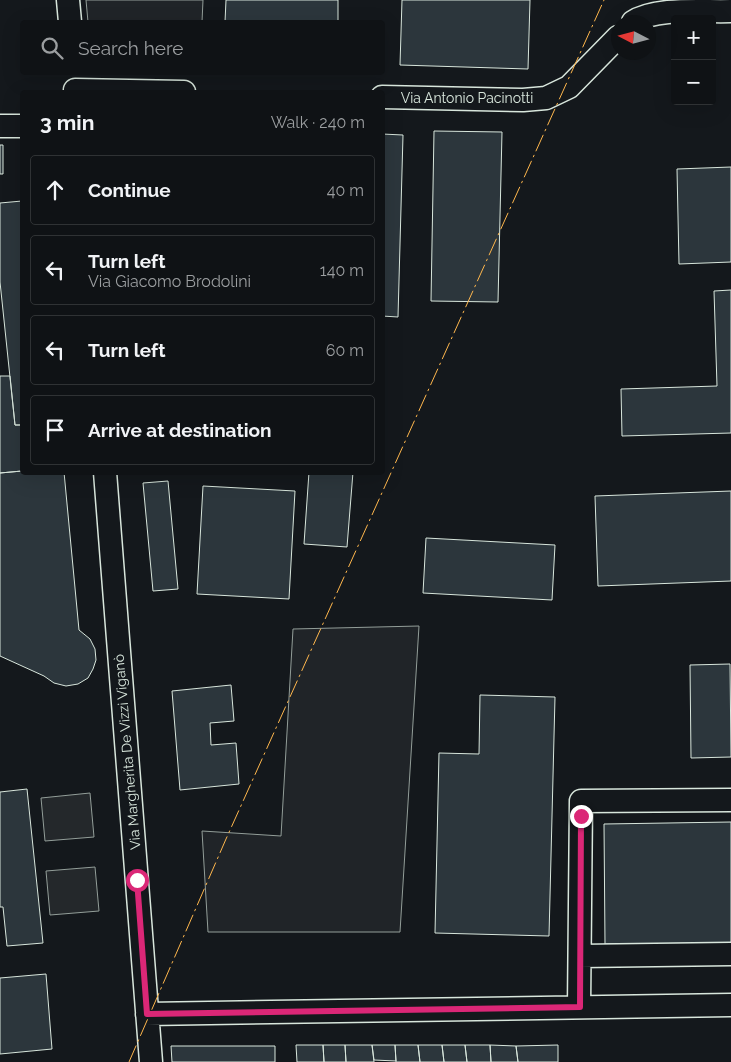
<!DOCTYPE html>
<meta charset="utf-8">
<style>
:root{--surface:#0f1215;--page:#1d2022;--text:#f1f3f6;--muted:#9b9ea0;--line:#2f3234}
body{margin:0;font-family:Raleway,sans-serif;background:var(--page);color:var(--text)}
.controls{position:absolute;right:15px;top:15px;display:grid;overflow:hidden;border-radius:5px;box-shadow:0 5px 20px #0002}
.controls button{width:45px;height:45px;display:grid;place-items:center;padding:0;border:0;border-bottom:1px solid var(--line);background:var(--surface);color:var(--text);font:25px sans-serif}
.compass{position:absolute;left:611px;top:15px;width:45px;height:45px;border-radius:50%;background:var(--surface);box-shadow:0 5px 20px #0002;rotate:276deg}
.stop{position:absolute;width:15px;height:15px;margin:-11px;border:4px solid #db2777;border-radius:50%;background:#fff}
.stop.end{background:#db2777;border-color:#fff;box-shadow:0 1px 5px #0008}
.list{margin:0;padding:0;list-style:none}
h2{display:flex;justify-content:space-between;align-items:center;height:65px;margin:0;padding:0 20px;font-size:21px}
h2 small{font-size:16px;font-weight:400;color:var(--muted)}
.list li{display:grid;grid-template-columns:32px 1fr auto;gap:15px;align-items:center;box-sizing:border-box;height:70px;margin:0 10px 10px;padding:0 10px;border:1px solid var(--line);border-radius:5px}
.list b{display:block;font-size:19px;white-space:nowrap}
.list p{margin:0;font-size:16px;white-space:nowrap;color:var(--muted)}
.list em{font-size:16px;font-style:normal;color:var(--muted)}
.icon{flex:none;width:28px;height:28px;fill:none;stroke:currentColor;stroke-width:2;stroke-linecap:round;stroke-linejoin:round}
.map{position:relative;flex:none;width:731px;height:1062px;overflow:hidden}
.search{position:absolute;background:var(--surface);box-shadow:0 5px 20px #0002;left:20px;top:20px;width:365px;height:55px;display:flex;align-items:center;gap:12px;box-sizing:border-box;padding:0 18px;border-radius:5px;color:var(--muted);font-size:19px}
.panel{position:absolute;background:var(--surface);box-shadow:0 5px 20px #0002;left:20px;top:90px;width:365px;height:385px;border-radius:5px}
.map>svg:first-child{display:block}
.green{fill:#202428;stroke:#939e99}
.parking{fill:#24282b;stroke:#939e99}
.building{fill:#2c363c;stroke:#d8e6dc}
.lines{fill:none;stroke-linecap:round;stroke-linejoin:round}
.minor-casing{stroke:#d8e6dc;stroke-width:25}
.minor{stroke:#14181c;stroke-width:22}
.power{stroke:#ffb74d;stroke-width:1;stroke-dasharray:18 4 2.5 4;stroke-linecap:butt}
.route{stroke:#db2777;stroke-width:6}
.labels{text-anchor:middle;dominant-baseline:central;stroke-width:4;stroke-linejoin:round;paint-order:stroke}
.street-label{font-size:14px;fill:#d8e6dc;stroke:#14181c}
</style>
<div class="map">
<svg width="731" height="1062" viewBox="0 0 731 1062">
<rect width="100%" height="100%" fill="#14181c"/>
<path class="green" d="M86,0H203L202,22H88Z
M419,626L400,932H208L202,831L281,836L293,629Z"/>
<path class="parking" d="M90,793L94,837L45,841L41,798Z
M95,867L99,911L50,915L46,871Z"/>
<path class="building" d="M226,0H338V22H225Z
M402,0H530L528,69L400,65Z
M434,131L502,132L498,302L431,301Z
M382,134L403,135L398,317L382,316Z
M0,145H3V174H0Z
M731,167V262L679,264L677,169Z
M22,201V425H15L0,282V203Z
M731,290V433L622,436L621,389L717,386L714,291Z
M0,376H10L15,425H22V471L0,473Z
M22,471V472H64L79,630L90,639L95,649L96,660L93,669L88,678L78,684L66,686L54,683L44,676L0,656V473Z
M309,472H353L347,547L304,544Z
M168,481L178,589L153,591L143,483Z
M203,486L295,491L289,599L197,594Z
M731,491V581L598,586L595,496Z
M426,538L555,545L552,600L423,593Z
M730,664L731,757L691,758L690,665Z
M231,685L234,721L210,723L211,745L236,743L239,784L180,790L172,691Z
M480,695L555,697L549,936L435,933L439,753L479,754Z
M27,789L43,943L7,946L3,907H0V792Z
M731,822V943L605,944L604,824Z
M46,974L52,1049L0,1054V978Z
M296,1045H323L324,1062H297Z
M323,1045H345L346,1062H324Z
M345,1045H372L374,1062H346Z
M372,1045H395L396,1061L374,1060Z
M395,1045H418L420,1062H396Z
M418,1045H442L444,1062H420Z
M442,1045H465L467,1062H444Z
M465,1045H490L491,1062H467Z
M490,1045L516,1046L518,1062H491Z
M558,1045V1062H518L516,1046Z
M171,1046H275V1062H172Z"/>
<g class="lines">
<g class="minor-casing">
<path id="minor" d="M68,0L70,22
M633,22C656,7 703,12 731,11
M75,90L184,92
M382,97L523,100L546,98L569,87L618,37
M0,126H22
M105,472L151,1062
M580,956L731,954
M579,1007L581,801L731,800
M147,1014L731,1005"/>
</g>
<use href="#minor" class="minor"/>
<path class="power" d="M129,1062L226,839L604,0"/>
</g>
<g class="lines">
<path class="route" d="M137,880L147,1014L580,1007L581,816"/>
</g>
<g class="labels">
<g class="street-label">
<text x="467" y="98">Via Antonio Pacinotti</text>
<text transform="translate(127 752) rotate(-95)">Via Margherita De Vizzi Viganò</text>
</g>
</g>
</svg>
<div class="controls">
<button>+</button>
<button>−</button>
</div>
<svg class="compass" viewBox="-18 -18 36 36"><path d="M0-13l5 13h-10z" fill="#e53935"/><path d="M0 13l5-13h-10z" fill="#9b9ea0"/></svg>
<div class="stop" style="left:137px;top:880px"></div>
<div class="stop end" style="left:581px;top:816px"></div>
<div class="search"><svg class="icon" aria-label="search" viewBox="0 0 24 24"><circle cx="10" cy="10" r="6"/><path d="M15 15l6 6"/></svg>Search here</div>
<section class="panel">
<h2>3 min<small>Walk · 240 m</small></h2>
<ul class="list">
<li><svg class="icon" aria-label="ahead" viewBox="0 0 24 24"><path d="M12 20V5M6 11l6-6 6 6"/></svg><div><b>Continue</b></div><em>40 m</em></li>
<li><svg class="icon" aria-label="left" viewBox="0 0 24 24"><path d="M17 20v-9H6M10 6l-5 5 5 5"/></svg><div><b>Turn left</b><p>Via Giacomo Brodolini</p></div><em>140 m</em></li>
<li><svg class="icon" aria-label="left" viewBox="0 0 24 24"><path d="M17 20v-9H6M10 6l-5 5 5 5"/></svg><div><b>Turn left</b></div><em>60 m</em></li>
<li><svg class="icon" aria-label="arrive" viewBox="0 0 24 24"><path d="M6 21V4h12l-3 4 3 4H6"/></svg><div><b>Arrive at destination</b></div></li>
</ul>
</section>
</div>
